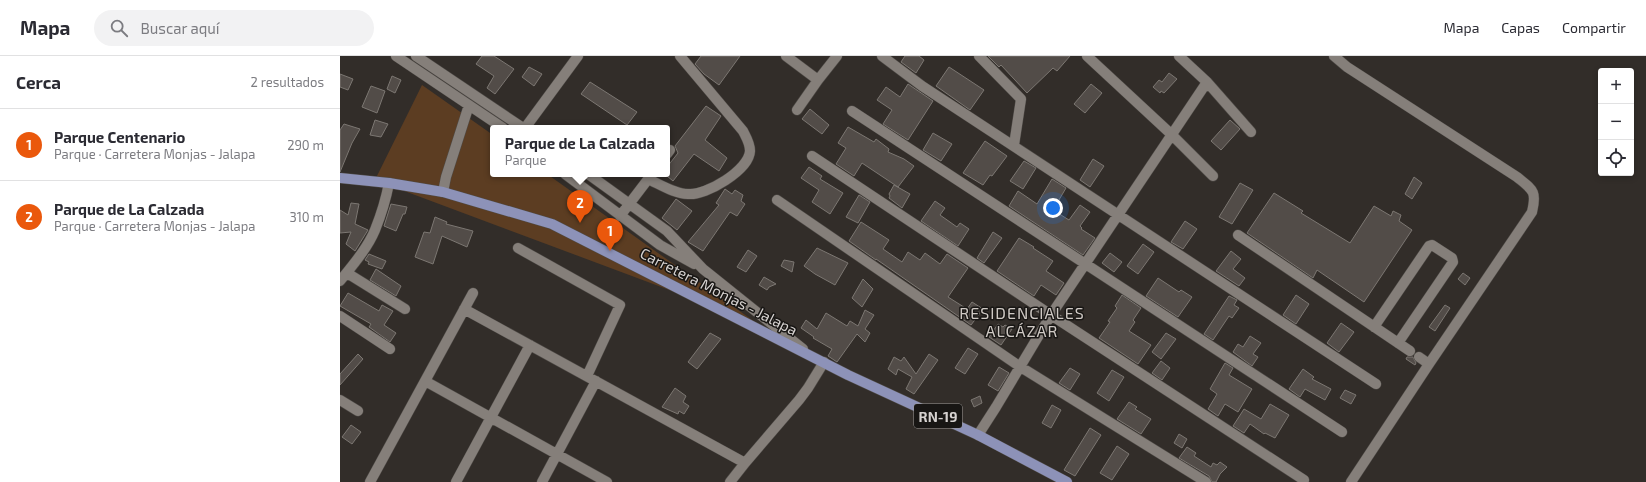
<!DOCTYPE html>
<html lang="es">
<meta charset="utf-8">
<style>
:root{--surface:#fff;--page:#f2f2f3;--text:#2b2b33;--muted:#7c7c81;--line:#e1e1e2;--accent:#ea580c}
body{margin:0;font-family:"Exo 2",sans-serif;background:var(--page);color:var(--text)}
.controls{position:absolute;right:12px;top:12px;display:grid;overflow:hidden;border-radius:4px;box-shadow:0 2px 6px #0003}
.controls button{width:36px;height:36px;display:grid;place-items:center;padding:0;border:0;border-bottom:1px solid var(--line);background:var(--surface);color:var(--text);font:20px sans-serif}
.you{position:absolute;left:713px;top:152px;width:14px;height:14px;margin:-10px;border:3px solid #fff;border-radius:50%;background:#1a73e8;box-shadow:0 0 0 6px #1a73e833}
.badge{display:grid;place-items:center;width:26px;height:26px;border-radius:50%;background:var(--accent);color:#fff;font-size:13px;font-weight:700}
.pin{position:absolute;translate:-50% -33px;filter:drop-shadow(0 1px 2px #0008)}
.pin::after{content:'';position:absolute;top:21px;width:14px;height:12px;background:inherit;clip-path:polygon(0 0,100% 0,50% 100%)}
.popup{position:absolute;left:150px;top:69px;width:180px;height:52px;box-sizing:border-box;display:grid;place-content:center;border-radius:4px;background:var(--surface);filter:drop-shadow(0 1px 3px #0005);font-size:13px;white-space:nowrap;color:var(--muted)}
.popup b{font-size:15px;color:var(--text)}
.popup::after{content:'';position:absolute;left:50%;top:100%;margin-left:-8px;border:8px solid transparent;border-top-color:var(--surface)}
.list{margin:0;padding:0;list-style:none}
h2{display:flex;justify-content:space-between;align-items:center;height:52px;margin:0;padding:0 16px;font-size:17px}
h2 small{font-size:13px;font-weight:400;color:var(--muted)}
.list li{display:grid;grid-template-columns:26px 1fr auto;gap:12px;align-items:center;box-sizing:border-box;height:72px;padding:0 16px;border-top:1px solid var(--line)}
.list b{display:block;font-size:15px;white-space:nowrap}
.list p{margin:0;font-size:13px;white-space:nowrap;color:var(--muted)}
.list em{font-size:13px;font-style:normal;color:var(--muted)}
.icon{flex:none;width:22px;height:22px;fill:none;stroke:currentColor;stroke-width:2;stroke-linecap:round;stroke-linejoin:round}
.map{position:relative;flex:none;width:1306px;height:426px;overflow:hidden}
header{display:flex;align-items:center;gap:24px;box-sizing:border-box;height:56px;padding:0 20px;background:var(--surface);border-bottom:1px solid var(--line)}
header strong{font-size:19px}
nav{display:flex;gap:22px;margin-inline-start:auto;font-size:14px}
.search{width:280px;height:36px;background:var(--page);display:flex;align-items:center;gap:10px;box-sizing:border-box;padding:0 14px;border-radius:22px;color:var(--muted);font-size:15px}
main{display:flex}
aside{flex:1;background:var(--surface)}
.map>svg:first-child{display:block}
.green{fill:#5c3d22}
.building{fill:#524c48;stroke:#7c7772}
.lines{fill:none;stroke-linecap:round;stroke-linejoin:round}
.minor-casing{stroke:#4f4b47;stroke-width:11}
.major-casing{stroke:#4f4b47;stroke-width:11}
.minor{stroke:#857f7a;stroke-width:10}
.major{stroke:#8d92b8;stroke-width:10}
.labels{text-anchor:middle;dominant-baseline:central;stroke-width:3;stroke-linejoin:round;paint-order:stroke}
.shield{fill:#181614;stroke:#9d9a98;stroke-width:1}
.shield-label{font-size:14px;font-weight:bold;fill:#d6d2d0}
.street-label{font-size:15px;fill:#d6d2d0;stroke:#181614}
.neighbourhood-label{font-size:16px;letter-spacing:1px;fill:#cfc9c4;stroke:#181614}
</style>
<header>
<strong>Mapa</strong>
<div class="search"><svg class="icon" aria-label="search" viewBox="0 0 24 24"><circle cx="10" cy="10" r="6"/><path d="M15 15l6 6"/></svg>Buscar aquí</div>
<nav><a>Mapa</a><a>Capas</a><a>Compartir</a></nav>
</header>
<main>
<aside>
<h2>Cerca<small>2 resultados</small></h2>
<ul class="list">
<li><span class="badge">1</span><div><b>Parque Centenario</b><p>Parque · Carretera Monjas - Jalapa</p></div><em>290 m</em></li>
<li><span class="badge">2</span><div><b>Parque de La Calzada</b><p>Parque · Carretera Monjas - Jalapa</p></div><em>310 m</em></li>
</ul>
</aside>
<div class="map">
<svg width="1306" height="426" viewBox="0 0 1306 426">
<rect width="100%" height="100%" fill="#322d29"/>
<path class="green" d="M82,29L153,79V118H207L415,266L35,124Z"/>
<path class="building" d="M142,0H154L174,13L155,38L147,32L154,20L136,8Z
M361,0H400L379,29L364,18L355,8Z
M565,0H579L584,4L576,17L561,6Z
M648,0H730L717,15L713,12L687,37L661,9L659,11Z
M189,11L202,18L194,30L182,21Z
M609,11L644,34L630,54L596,30Z
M829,17L837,23L824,37L821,35L820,37L813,31L819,24L822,26Z
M0,18L13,23L8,34L0,31Z
M52,20L61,24L55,37L47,33Z
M250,26L297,56L287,69L241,38Z
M568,28L593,45L568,84L543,68L552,54L537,44L546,31L560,41Z
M751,28L762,37L745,57L734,48Z
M31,30L45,35L37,57L22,51Z
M366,50L381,60L365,84L387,102L379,115L354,98L333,125L327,120V111L338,97L335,90Z
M470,53L489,69L482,78L462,63Z
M35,64L48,68L41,81L30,79Z
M890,64L900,73L881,94L871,85Z
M4,68L20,73L12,87L0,116V74Z
M508,71L534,86L536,83L549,93L548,96L564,103L574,110L558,131L522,107L514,120L496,108L506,92L498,87Z
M593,77L612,88L601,105L583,94Z
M645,85L667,100L652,120L650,119L643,129L623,117Z
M753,103L764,110L750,131L740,124Z
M684,105L696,112L683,133L670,125Z
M469,111L482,120L480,123L503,137L490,158L472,146L479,134L461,122Z
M1074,121L1082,127L1072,143L1065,138Z
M712,123L726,132L713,154L729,164L740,149L750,156L740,170L742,172L741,173L755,182L743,199L669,150L678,135L697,148Z
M900,127L913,134L892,168L879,161Z
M554,129L570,138L562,152L549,142L550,140L549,138Z
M385,133L392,138L395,134L403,139L401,145L405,148L397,160L390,156L363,195L348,186L379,149L376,147Z
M934,137L963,155L961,157L1010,187L1034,150L1051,160L1053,155L1061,159L1059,165L1072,174L1024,246L977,214L973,222L907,177Z
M519,139L530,146L518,167L506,161Z
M336,143L352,155L337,174L322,162Z
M595,145L605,152L600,159L617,171L620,167L629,173L618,190L581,165Z
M11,147L19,148L15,168L28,174L15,195L6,188L11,176L0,177V154L8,159Z
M51,148L67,151L65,158H63L56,175L44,170Z
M95,161L107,166L106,168L133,175L127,191L102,180L93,208L75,201L84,176L90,177Z
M845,165L857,173L843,193L831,186Z
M521,166L549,184L543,193L562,206L568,196L580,204L585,197L600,208L607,198L628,212L608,241L627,253L632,246L643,253L631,269L536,203V204L509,185Z
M653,176L662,182L644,207L637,202Z
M679,182L694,191L693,192L713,205L706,215L724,227L716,239L701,229L694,240L657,215Z
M803,188L814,196L798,218L787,210Z
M477,192L508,207L495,229L475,218L464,210Z
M408,194L417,200L406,216L397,211Z
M891,195L901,203L893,213L905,222L899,230L876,215Z
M770,197L782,206L774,216L762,207Z
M29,198L46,205L42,213L28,208L29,206L25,204Z
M444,204L454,206L452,216L441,210Z
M36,213L61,230L56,240L30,224Z
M1123,217L1130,222L1125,229L1118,223Z
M424,221L436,228L429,231L427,234L419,229Z
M818,222L839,236L841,234L852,241L838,261L806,240Z
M523,223L533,233L522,251L512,242Z
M8,237L39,255L42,249L53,255L44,269L56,277L50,286L29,271L31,268L0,250Z
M782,239L801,252L793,264L795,266L789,275L811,289L798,308L759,282L770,266L768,265L777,252L775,250Z
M956,239L969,248L956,268L943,259Z
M889,240L897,244L894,249L899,252L892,262L889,260L873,284L864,278Z
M1105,249L1110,252L1095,275L1089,271Z
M525,254L534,259L525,273L530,277L525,286L517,278L497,306L488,300L492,293L473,282L474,281L461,272L466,264L477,273L486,257L507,270L510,265L518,270Z
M1001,267L1014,276L999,296L987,287Z
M658,268L663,271L665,269L672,273L661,289L649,281Z
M370,277L381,283L357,313L348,306Z
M826,277L836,283L821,303L812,296Z
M910,280L921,287L913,298L918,301L912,310L893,296L898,288L903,291Z
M628,292L638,298L625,318L615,312Z
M18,298L23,303L0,329V318Z
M589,298L598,304L574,338L566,333L572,321L558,313L556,319L548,313L554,301L561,305L564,301L576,318Z
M1067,301H1073L1076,307L1075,309L1066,303Z
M821,305L830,312L822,324L812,317Z
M885,307L893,312L889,319L912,333L898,356L885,348L878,360L868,353L877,338L870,333Z
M659,311L669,317L658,335L648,329Z
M730,312L740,318L730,334L719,327Z
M963,313L974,321L972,323L991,333L985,344L965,333L960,341L949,333Z
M772,314L784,321L769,345L757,337Z
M335,332L346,340L343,346L349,350L344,358L339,355L338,358L322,351Z
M1005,334L1016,339L1011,348L1000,342Z
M640,340L642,347L634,351L631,344Z
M789,346L797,351L795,353L811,363L801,378L777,363Z
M930,348L949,359L935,382L925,377L924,378L910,368L904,377L893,370L904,353L921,363Z
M712,349L721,354L711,372L702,367Z
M11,369L21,376L12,388L2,381Z
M750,372L761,379L735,420L724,414Z
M839,378L847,383L842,392L834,387Z
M777,390L789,398L772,424L760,417Z
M847,391L856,397L854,400L871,411L873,407L877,409L880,406L887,411L880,418L876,426H872L869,420L839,402Z"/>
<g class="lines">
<g class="minor-casing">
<path id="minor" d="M56,0L163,72
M76,0L183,72
M446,0L478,24
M542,0L582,30L1036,328
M639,0L681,43L674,89
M747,0L831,78L873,120
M839,0L867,26L911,76
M994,0L1007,11L1177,121C1193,134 1197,135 1192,156L1089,308L1011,426
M457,54L478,24L497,0
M512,55L1002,376
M185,72L238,0
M327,98L330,94
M472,100L711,259L964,424
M225,118L320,189L354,208
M248,118L327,175L363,213L463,293
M308,123C321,129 335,138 348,138C366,140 409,114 410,95C410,87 406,81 403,75L340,0
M103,136L106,121L129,49
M437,144L679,310L866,426
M280,160L312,118
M898,179L1070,295
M178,192L280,249L247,320
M7,217L65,253
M0,225C12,210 27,193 35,174C41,159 46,143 49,127
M124,253L405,407
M0,260L50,293
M1034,271L1089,190L1092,189L1112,202L1113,206L1058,287
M1079,301L1089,308
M85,325L267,426
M0,344L18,355
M638,379L656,351L711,259L867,26
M30,426L133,237
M116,426L190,289
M202,426L256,325
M390,426L405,407L459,344L468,332L484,306"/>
</g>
<g class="major-casing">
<path id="major" d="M0,122L49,127L103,136L212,168L508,319L638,379L727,426"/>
</g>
<use href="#minor" class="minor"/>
<use href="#major" class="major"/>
</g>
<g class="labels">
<rect class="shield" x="574" y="348" width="48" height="24" rx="3"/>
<g class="shield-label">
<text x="598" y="360">RN-19</text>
</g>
<g class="street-label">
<text transform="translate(379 235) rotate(27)">Carretera Monjas - Jalapa</text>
</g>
<g class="neighbourhood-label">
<text x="682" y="256">RESIDENCIALES<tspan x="682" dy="18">ALCÁZAR</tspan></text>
</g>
</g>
</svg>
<div class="controls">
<button>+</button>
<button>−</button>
<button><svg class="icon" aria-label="locate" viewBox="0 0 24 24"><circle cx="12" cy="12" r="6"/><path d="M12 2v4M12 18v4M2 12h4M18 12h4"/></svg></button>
</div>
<div class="you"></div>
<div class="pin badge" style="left:270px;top:195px">1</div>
<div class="pin badge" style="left:240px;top:167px">2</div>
<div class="popup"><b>Parque de La Calzada</b>Parque</div>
</div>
</main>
